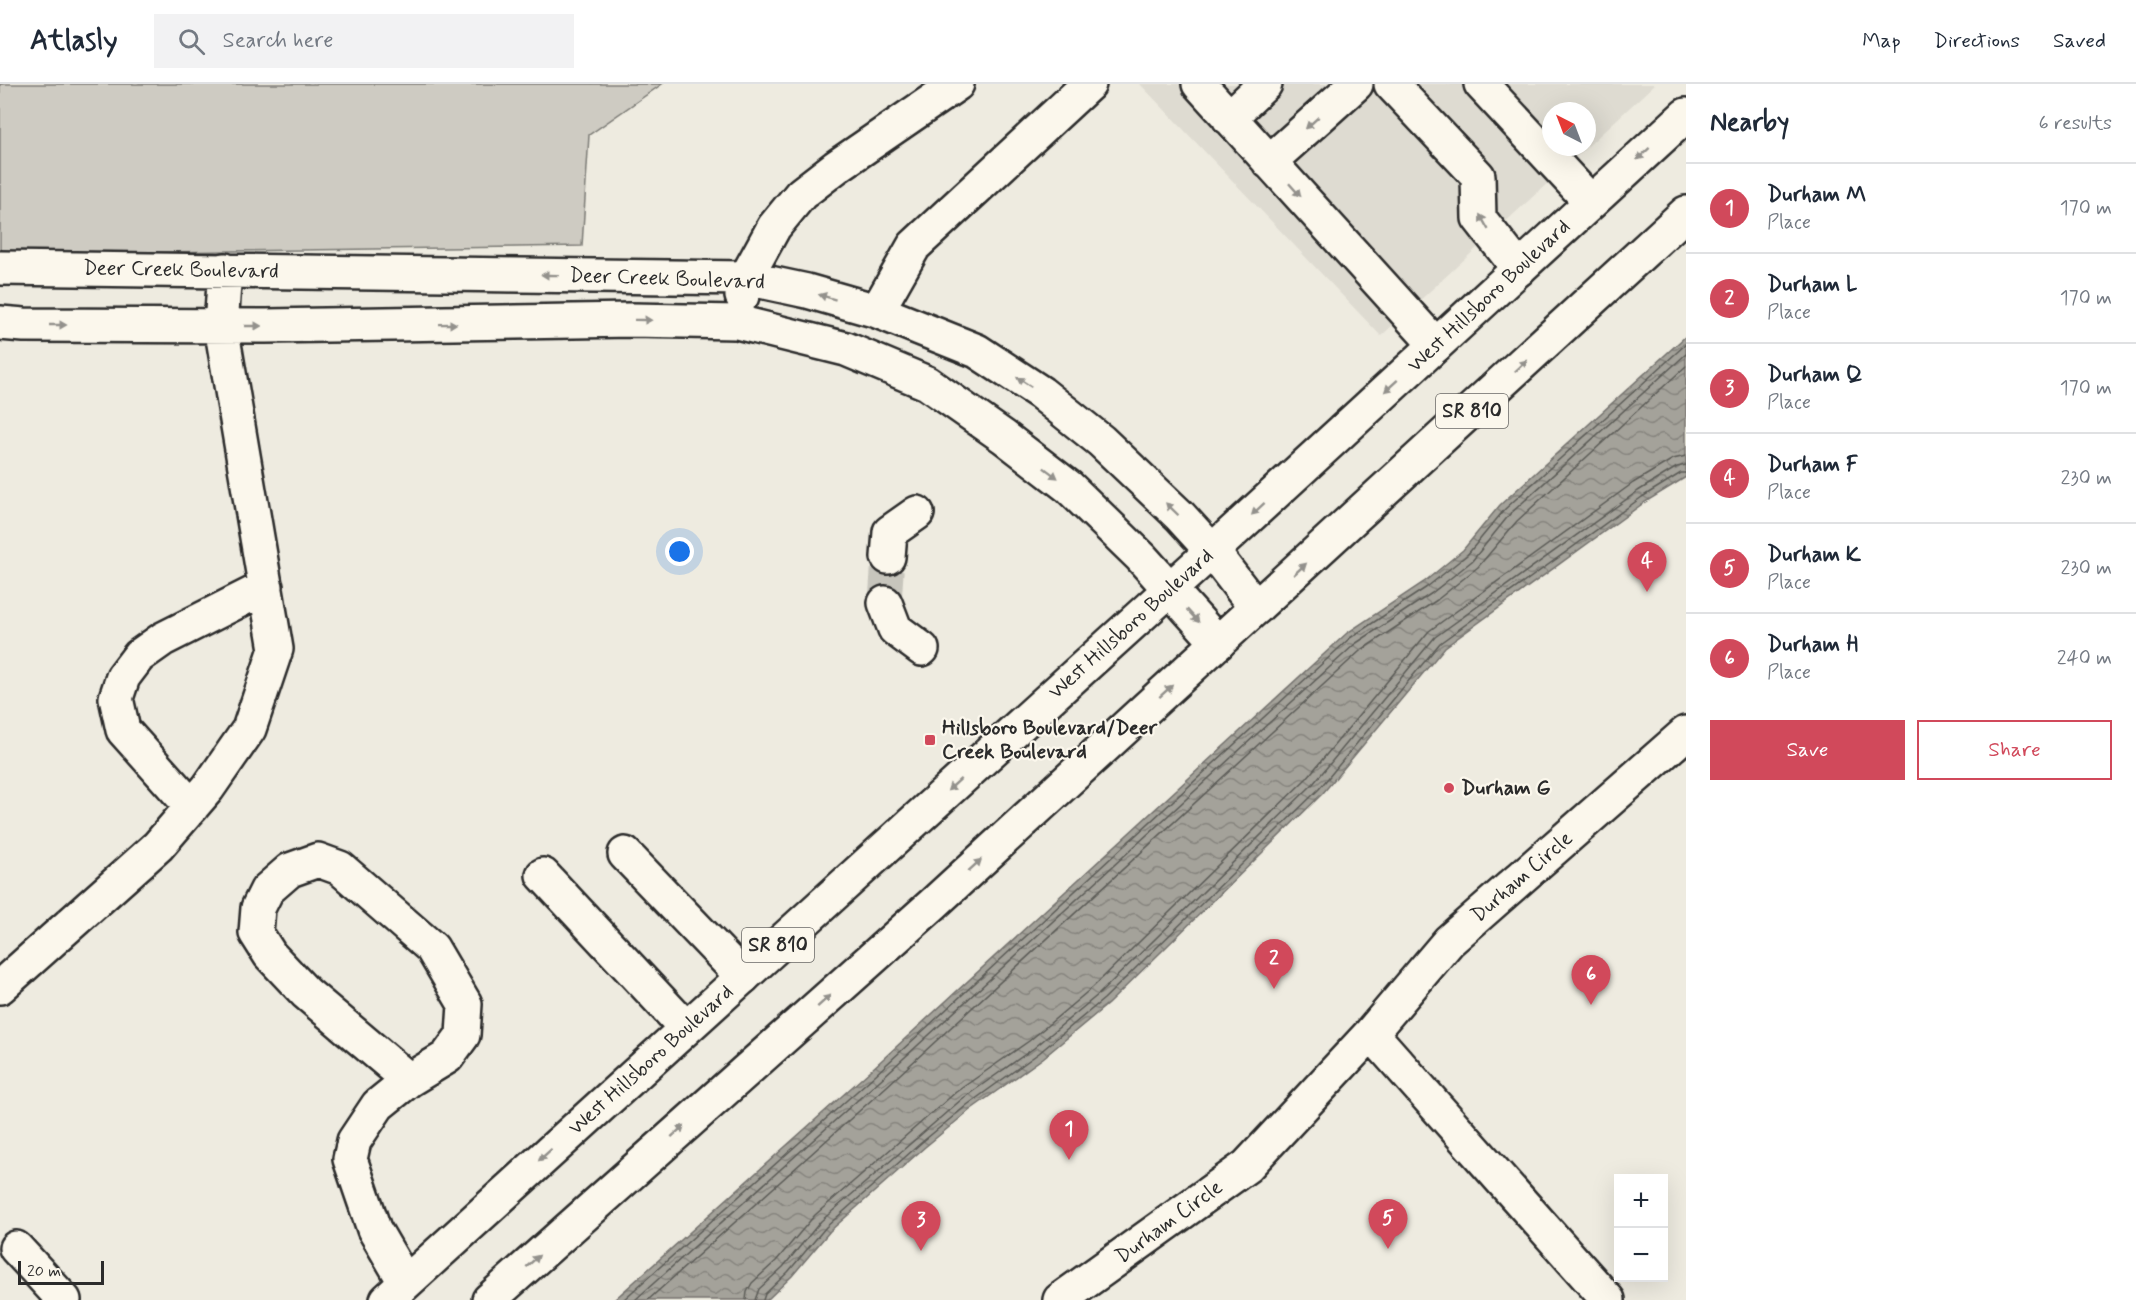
<!DOCTYPE html>
<meta charset="utf-8">
<style>
:root{--surface:#fff;--page:#f2f2f3;--text:#1f2937;--muted:#747a83;--line:#e0e1e3;--accent:#d1495b}
body{margin:0;font-family:Mynerve,sans-serif;background:var(--page);color:var(--text)}
.controls{position:absolute;right:18px;bottom:18px;display:grid;overflow:hidden;border-radius:0px;box-shadow:0 6px 24px #0002}
.controls button{width:54px;height:54px;display:grid;place-items:center;padding:0;border:0;border-bottom:2px solid var(--line);background:var(--surface);color:var(--text);font:30px sans-serif}
.compass{position:absolute;left:1542px;top:18px;width:54px;height:54px;border-radius:50%;background:var(--surface);box-shadow:0 6px 24px #0002;rotate:318deg}
.scale{position:absolute;left:18px;bottom:15px;width:86px;box-sizing:border-box;padding-left:6px;border:3px solid #2b2b2b;border-top:0;font-size:16px;line-height:21px;white-space:nowrap;color:#2b2b2b;-webkit-text-stroke:4px #fbf7ec;paint-order:stroke}
.you{position:absolute;left:680px;top:468px;width:21px;height:21px;margin:-15px;border:4px solid #fff;border-radius:50%;background:#1a73e8;box-shadow:0 0 0 9px #1a73e833}
.badge{display:grid;place-items:center;width:39px;height:39px;border-radius:50%;background:var(--accent);color:#fff;font-size:20px;font-weight:700}
.pin{position:absolute;translate:-50% -50px;filter:drop-shadow(0 2px 3px #0008)}
.pin::after{content:'';position:absolute;top:32px;width:21px;height:18px;background:inherit;clip-path:polygon(0 0,100% 0,50% 100%)}
.list{margin:0;padding:0;list-style:none}
h2{display:flex;justify-content:space-between;align-items:center;height:78px;margin:0;padding:0 24px;font-size:26px}
h2 small{font-size:20px;font-weight:400;color:var(--muted)}
.list li{display:grid;grid-template-columns:39px 1fr auto;gap:18px;align-items:center;box-sizing:border-box;height:90px;padding:0 24px;border-top:2px solid var(--line)}
.list b{display:block;font-size:22px;white-space:nowrap}
.list p{margin:0;font-size:20px;white-space:nowrap;color:var(--muted)}
.list em{font-size:20px;font-style:normal;color:var(--muted)}
.actions{display:flex;gap:12px;padding:18px 24px}
.actions a{flex:1;padding:14px 0;border:2px solid var(--accent);border-radius:0px;text-align:center;font-size:21px;color:var(--accent)}
.actions .main{background:var(--accent);color:#fff}
.icon{flex:none;width:33px;height:33px;fill:none;stroke:currentColor;stroke-width:2;stroke-linecap:round;stroke-linejoin:round}
.map{position:relative;flex:none;width:1686px;height:1216px;overflow:hidden}
header{display:flex;align-items:center;gap:36px;box-sizing:border-box;height:84px;padding:0 30px;background:var(--surface);border-bottom:2px solid var(--line)}
header strong{font-size:28px}
nav{display:flex;gap:33px;margin-inline-start:auto;font-size:21px}
.search{width:420px;height:54px;background:var(--page);display:flex;align-items:center;gap:15px;box-sizing:border-box;padding:0 21px;border-radius:0px;color:var(--muted);font-size:22px}
main{display:flex}
aside{flex:1;background:var(--surface)}
.map>svg:first-child{display:block}
.built{fill:#dedbd1}
.grass{fill:#cecbc2;stroke:#7c7b76;stroke-width:1.5}
.water{fill:url(#water-waves);stroke:#74726e;stroke-width:1.5}
.lines{fill:none;stroke-linecap:round;stroke-linejoin:round}
.shore{stroke:#5b5b57;stroke-width:1.5}
.minor-tunnel{stroke:#c7c5bc;stroke-width:33;stroke-dasharray:33 16;stroke-linecap:butt}
.minor-casing{stroke:#2b2b2b;stroke-width:38}
.major-casing{stroke:#2b2b2b;stroke-width:38}
.minor{stroke:#fbf7ec;stroke-width:33}
.major{stroke:#fbf7ec;stroke-width:33}
.oneway{fill:#93918c}
.poi-dot{fill:#d1495b;stroke:#fbf7ec;stroke-width:2}
.labels{text-anchor:middle;dominant-baseline:central;stroke-width:4.5;stroke-linejoin:round;paint-order:stroke}
.shield{fill:#fbf7ec;stroke:#696865;stroke-width:1.5}
.shield-label{font-size:20px;font-weight:bold;fill:#2b2b2b}
.street-label{font-size:21px;fill:#2b2b2b;stroke:#fbf7ec}
.poi-label{font-size:21px;font-weight:bold;fill:#2b2b2b;stroke:#fbf7ec;text-anchor:start}
</style>
<header>
<strong>Atlasly</strong>
<div class="search"><svg class="icon" aria-label="search" viewBox="0 0 24 24"><circle cx="10" cy="10" r="6"/><path d="M15 15l6 6"/></svg>Search here</div>
<nav><a>Map</a><a>Directions</a><a>Saved</a></nav>
</header>
<main>
<div class="map">
<svg width="1686" height="1216" viewBox="0 0 1686 1216">
<defs>
<pattern id="water-waves" width="16" height="10" patternUnits="userSpaceOnUse" patternTransform="scale(1.5)"><rect width="16" height="10" fill="#a4a29a"/><path d="M0 5q4-4 8 0t8 0" fill="none" stroke="#86847e"/></pattern>
</defs>
<rect width="100%" height="100%" fill="#eeebe0"/>
<filter id="ink" filterUnits="userSpaceOnUse"><feTurbulence type="fractalNoise" baseFrequency=".0167" numOctaves="2"/><feDisplacementMap in="SourceGraphic" scale="12" xChannelSelector="R" yChannelSelector="G"/><feConvolveMatrix kernelMatrix="1 2 1 2 8 2 1 2 1" color-interpolation-filters="sRGB"/></filter>
<g filter="url(#ink)">
<path class="built" d="M1140,0H1655L1587,63V27H1551V63H1587L1381,252Z"/>
<path class="grass" d="M0,0H662L589,51L582,162L28,170L0,169Z"/>
<path class="water" d="M1686,252V393L1645,418L1445,563L1323,709L1108,920L1043,974L970,1026L925,1063L830,1147L792,1192L767,1216H614L871,986L1347,549L1424,498L1463,466L1500,421Z"/>
<g class="lines">
<path class="shore" d="M623,1216L875,991L1350,554L1427,503L1467,471L1505,425L1686,260
M635,1216L880,996L1355,560L1432,509L1472,477L1510,430L1686,270
M648,1216L886,1003L1360,567L1437,516L1478,483L1517,437L1686,282
M746,1216L747,1208L752,1199L776,1177L815,1131L956,1008L1029,957L1093,903L1307,694L1429,547L1633,399L1673,375L1686,372
M755,1216L759,1205L783,1183L821,1137L962,1015L1034,964L1099,910L1313,700L1435,553L1638,407L1677,383L1686,381
M763,1216L765,1210L788,1188L826,1143L921,1059L967,1021L1039,969L1104,915L1319,705L1440,559L1642,413L1681,389H1686"/>
<path class="minor-tunnel" d="M885,519L888,473"/>
<g class="minor-casing">
<path id="minor" d="M1199,0L1436,261
M1391,0L1478,92L1479,134L1519,185
M1481,0L1591,118
M1229,34L1265,0
M1269,78L1356,0
M0,184L746,194L807,207L877,227L977,267L1041,309L1101,357L1180,432L1212,467L1256,524
M742,212L746,194L774,143L801,110L836,83L957,0
M877,227L914,162L1089,0
M0,239L24,241L266,242L631,236L737,238L846,265L927,299L1004,353L1069,403L1141,473L1218,559
M888,473L890,448L917,429
M885,519L895,545L922,565
M192,723L123,646L116,614L123,593L139,572L163,555L266,503
M625,770L743,893
M543,791L686,944
M0,903L158,762L208,704L249,645L276,565L221,242L225,186
M1371,949L1608,1216
M16,1164L64,1216
M405,1198L374,1145L350,1075L354,1057L378,1021L409,996L447,973L463,951L465,920L432,864L340,784L318,776L290,786L267,806L258,824L256,849L270,871L306,909L409,996
M1060,1216L1247,1082L1371,949L1449,857L1686,649"/>
</g>
<g class="major-casing">
<path id="major" d="M387,1216L1212,467L1686,31
M489,1216L932,821L1686,129"/>
</g>
<use href="#minor" class="minor"/>
<use href="#major" class="major"/>
</g>
<defs><path id="oneway-solid" d="M-6-.8H1V-3.2L6.5 0L1 3.2V.8H-6Z" transform="scale(1.5)"/></defs>
<g class="oneway">
<use href="#oneway-solid" transform="translate(1312 39) rotate(138)"/>
<use href="#oneway-solid" transform="translate(1643 70) rotate(137)"/>
<use href="#oneway-solid" transform="translate(1295 106) rotate(48)"/>
<use href="#oneway-solid" transform="translate(1484 138) rotate(-120)"/>
<use href="#oneway-solid" transform="translate(550 191) rotate(-179)"/>
<use href="#oneway-solid" transform="translate(827 213) rotate(-163)"/>
<use href="#oneway-solid" transform="translate(643 236) rotate(1)"/>
<use href="#oneway-solid" transform="translate(448 240) rotate(-1)"/>
<use href="#oneway-solid" transform="translate(58 241)"/>
<use href="#oneway-solid" transform="translate(253 242)"/>
<use href="#oneway-solid" transform="translate(1521 282) rotate(-43)"/>
<use href="#oneway-solid" transform="translate(1024 298) rotate(-147)"/>
<use href="#oneway-solid" transform="translate(1391 302) rotate(138)"/>
<use href="#oneway-solid" transform="translate(1051 389) rotate(37)"/>
<use href="#oneway-solid" transform="translate(1172 425) rotate(-136)"/>
<use href="#oneway-solid" transform="translate(1258 425) rotate(137)"/>
<use href="#oneway-solid" transform="translate(1300 485) rotate(-42)"/>
<use href="#oneway-solid" transform="translate(1193 532) rotate(47)"/>
<use href="#oneway-solid" transform="translate(1166 607) rotate(-42)"/>
<use href="#oneway-solid" transform="translate(954 701) rotate(138)"/>
<use href="#oneway-solid" transform="translate(975 781) rotate(-42)"/>
<use href="#oneway-solid" transform="translate(824 917) rotate(-42)"/>
<use href="#oneway-solid" transform="translate(678 1047) rotate(-42)"/>
<use href="#oneway-solid" transform="translate(545 1071) rotate(138)"/>
<use href="#oneway-solid" transform="translate(533 1177) rotate(-42)"/>
</g>
</g>
<g class="poi-dot">
<rect x="924" y="650" width="12" height="12" rx="3"/>
<circle cx="1449" cy="704" r="6"/>
</g>
<g class="labels">
<g class="shield">
<rect x="1436" y="310" width="72" height="34" rx="4.5"/>
<rect x="742" y="844" width="72" height="34" rx="4.5"/>
</g>
<g class="shield-label">
<text x="1472" y="327">SR 810</text>
<text x="778" y="861">SR 810</text>
</g>
<g class="street-label">
<text transform="translate(181 186) rotate(1)">Deer Creek Boulevard</text>
<text transform="translate(667 195) rotate(2)">Deer Creek Boulevard</text>
<text transform="translate(1489 212) rotate(-43)">West Hillsboro Boulevard</text>
<text transform="translate(1131 540) rotate(-42)">West Hillsboro Boulevard</text>
<text transform="translate(1522 793) rotate(-41)">Durham Circle</text>
<text transform="translate(651 976) rotate(-42)">West Hillsboro Boulevard</text>
<text transform="translate(1169 1138) rotate(-36)">Durham Circle</text>
</g>
<g class="poi-label">
<text x="942" y="644">Hillsboro Boulevard/Deer<tspan x="942" dy="24">Creek Boulevard</tspan></text>
<text x="1461" y="704">Durham G</text>
</g>
</g>
</svg>
<div class="controls">
<button>+</button>
<button>−</button>
</div>
<svg class="compass" viewBox="-18 -18 36 36"><path d="M0-13l5 13h-10z" fill="#e53935"/><path d="M0 13l5-13h-10z" fill="#747a83"/></svg>
<div class="scale">20 m</div>
<div class="you"></div>
<div class="pin badge" style="left:1069px;top:1076px">1</div>
<div class="pin badge" style="left:1274px;top:905px">2</div>
<div class="pin badge" style="left:921px;top:1167px">3</div>
<div class="pin badge" style="left:1647px;top:508px">4</div>
<div class="pin badge" style="left:1388px;top:1165px">5</div>
<div class="pin badge" style="left:1591px;top:921px">6</div>
</div>
<aside>
<h2>Nearby<small>6 results</small></h2>
<ul class="list">
<li><span class="badge">1</span><div><b>Durham M</b><p>Place</p></div><em>170 m</em></li>
<li><span class="badge">2</span><div><b>Durham L</b><p>Place</p></div><em>170 m</em></li>
<li><span class="badge">3</span><div><b>Durham Q</b><p>Place</p></div><em>170 m</em></li>
<li><span class="badge">4</span><div><b>Durham F</b><p>Place</p></div><em>230 m</em></li>
<li><span class="badge">5</span><div><b>Durham K</b><p>Place</p></div><em>230 m</em></li>
<li><span class="badge">6</span><div><b>Durham H</b><p>Place</p></div><em>240 m</em></li>
</ul>
<div class="actions"><a class="main">Save</a><a>Share</a></div>
</aside>
</main>
